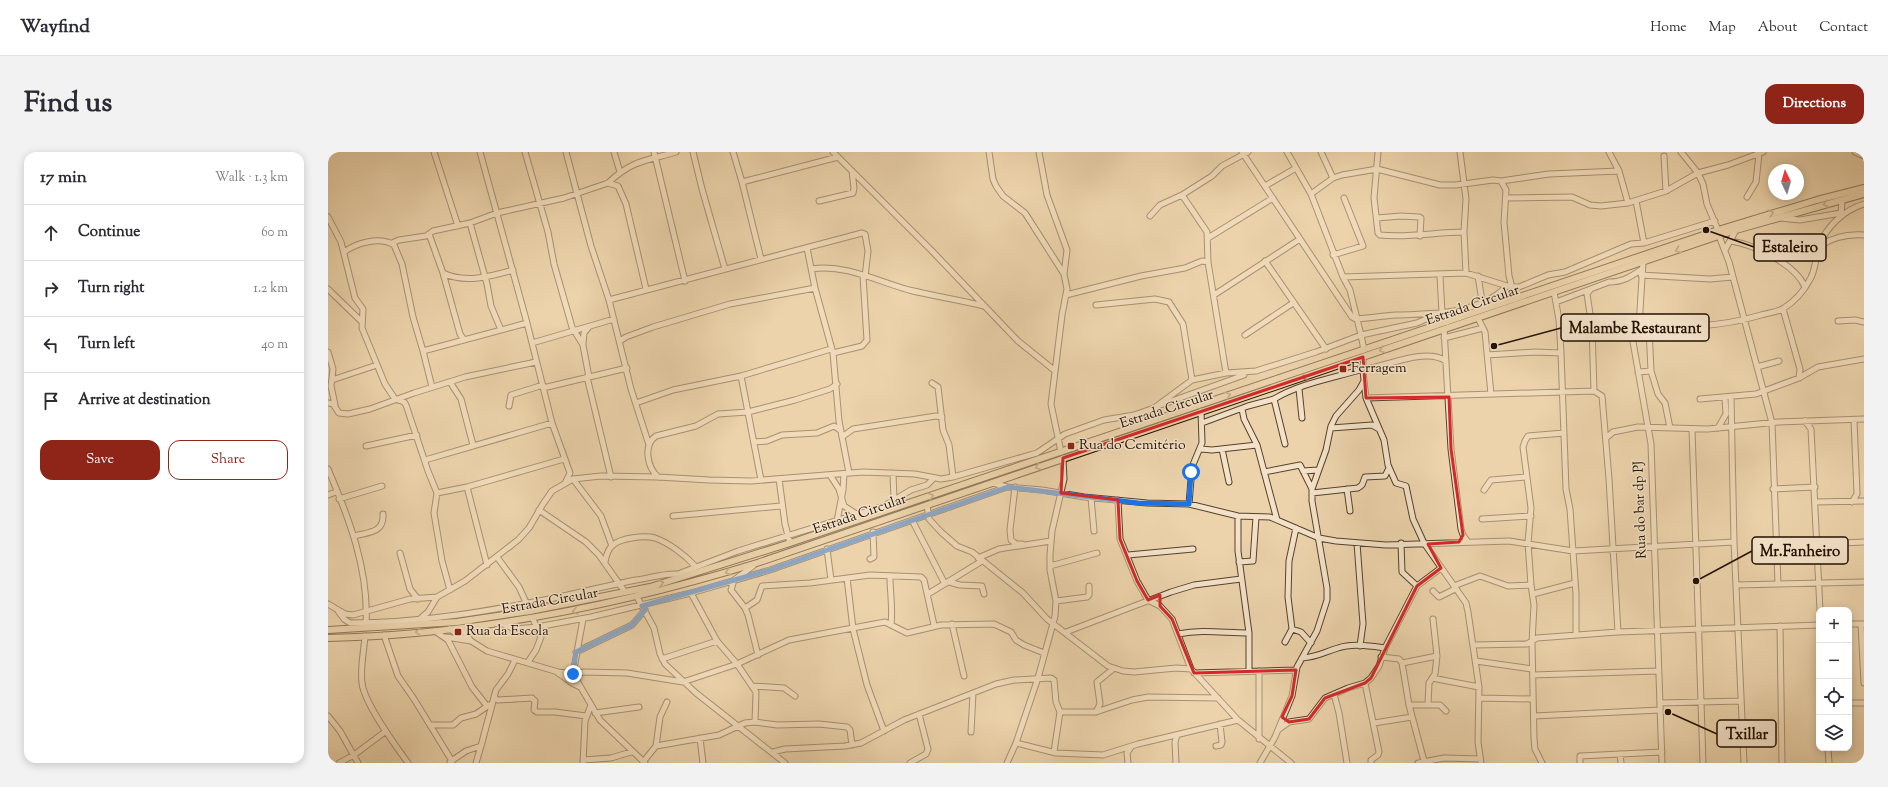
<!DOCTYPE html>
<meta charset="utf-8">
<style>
:root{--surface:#fff;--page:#f2f2f3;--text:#2b2b33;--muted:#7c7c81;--line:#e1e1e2;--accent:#8f2418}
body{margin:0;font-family:"Sorts Mill Goudy",serif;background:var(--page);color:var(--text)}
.controls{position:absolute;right:12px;bottom:12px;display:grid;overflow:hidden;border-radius:8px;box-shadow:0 2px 10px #0003}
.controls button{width:36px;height:36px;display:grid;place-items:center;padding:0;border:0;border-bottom:1px solid var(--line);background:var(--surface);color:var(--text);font:20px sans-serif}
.compass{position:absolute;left:1440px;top:12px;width:36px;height:36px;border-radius:50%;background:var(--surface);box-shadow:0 2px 10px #0003;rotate:355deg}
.stop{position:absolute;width:12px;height:12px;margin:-9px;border:3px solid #1a73e8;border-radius:50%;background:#fff}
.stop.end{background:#1a73e8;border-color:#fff;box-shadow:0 1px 4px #0008}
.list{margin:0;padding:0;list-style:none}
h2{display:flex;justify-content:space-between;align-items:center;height:52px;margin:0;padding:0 16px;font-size:17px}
h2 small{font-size:13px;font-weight:400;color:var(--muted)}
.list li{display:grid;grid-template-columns:26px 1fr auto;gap:12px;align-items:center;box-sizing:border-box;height:56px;padding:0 16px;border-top:1px solid var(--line)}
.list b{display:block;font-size:15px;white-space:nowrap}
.list em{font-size:13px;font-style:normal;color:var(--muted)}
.actions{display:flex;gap:8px;padding:12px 16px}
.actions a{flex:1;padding:9px 0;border:1px solid var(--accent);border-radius:12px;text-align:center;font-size:14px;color:var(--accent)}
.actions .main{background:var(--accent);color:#fff}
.icon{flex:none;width:22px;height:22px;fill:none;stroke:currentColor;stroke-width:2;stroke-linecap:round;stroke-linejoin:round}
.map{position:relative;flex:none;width:1536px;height:611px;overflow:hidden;border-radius:12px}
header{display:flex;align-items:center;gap:24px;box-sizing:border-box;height:56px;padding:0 20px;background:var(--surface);border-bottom:1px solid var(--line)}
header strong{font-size:19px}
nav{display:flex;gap:22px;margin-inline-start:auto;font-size:14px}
.intro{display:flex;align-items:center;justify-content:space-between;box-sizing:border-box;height:96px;padding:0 24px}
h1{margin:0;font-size:28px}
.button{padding:10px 18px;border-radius:12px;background:var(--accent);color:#fff;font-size:14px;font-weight:700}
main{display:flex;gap:24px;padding:0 24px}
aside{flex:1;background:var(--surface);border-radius:12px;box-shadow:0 2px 10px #0003}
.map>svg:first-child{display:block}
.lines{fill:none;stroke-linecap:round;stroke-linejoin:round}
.minor-casing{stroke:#56422b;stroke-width:7}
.major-casing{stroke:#241100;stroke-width:8}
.minor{stroke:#f3e2c9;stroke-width:5}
.major{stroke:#ecd3ac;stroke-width:6}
.oneway{stroke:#927c5f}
.route{stroke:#1a73e8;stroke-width:5}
.marked{fill:none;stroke:#d62828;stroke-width:3;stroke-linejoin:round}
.poi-dot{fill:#8f2418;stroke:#f3e2c9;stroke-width:1.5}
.labels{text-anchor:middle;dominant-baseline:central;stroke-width:3;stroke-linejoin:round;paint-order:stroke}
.street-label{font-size:14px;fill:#241100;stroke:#f3e2c9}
.poi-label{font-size:14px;fill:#241100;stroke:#f3e2c9;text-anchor:start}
.leader{fill:none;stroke:#241100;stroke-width:1.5}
.callout-dot{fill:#241100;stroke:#f3e2c9;stroke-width:1.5}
.callout{fill:#f3e2c9;stroke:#241100;stroke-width:1.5}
.callout-label{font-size:15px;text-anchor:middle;font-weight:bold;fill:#241100}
</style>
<header>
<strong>Wayfind</strong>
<nav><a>Home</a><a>Map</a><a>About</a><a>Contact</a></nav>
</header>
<div class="intro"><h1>Find us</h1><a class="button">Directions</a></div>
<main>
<aside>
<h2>17 min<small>Walk · 1.3 km</small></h2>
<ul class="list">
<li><svg class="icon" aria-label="ahead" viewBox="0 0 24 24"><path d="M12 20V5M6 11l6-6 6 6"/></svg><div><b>Continue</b></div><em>60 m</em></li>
<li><svg class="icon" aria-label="right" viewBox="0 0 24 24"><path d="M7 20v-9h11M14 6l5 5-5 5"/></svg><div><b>Turn right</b></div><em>1.2 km</em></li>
<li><svg class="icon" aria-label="left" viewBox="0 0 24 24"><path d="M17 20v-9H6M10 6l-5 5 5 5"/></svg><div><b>Turn left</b></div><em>40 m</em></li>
<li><svg class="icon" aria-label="arrive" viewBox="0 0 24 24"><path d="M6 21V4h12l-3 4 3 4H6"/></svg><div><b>Arrive at destination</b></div></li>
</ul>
<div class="actions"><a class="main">Save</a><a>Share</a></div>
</aside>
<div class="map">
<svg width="1536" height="611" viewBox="0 0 1536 611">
<rect width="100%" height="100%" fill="#ecd3ac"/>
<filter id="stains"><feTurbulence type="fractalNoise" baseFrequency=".005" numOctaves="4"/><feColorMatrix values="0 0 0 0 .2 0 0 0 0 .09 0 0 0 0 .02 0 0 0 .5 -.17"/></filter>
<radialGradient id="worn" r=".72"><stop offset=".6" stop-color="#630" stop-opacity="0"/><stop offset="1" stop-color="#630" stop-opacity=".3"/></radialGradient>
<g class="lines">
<g class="minor-casing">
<path id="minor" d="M106,0L130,74
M152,0L199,171L224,271L242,321L238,329
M197,0L220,80L226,112L244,175L255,193L261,225
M238,0L263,94L281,148L303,237L321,293
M286,0L292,20
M326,0L357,129
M365,0L374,37L397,117
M405,0L414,30L433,107
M505,0L604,99L690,189L726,218
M661,0L665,27L668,34L675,44L697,61L736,122L739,137L734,163L723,252L733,300
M711,0L719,43L739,98L736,122
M914,0L1024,165L1028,167C1041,166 1055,164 1068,163C1105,162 1152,162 1179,134
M959,0L983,42L1015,125
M993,0L1005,26
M1050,0L1046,46L1050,81L1052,83C1081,86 1108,80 1136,80
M1132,0L1138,47L1136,80L1138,121
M1281,0L1291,19L1300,51
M1353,0L1370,21L1375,32L1379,52L1390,78
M1527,0L1536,4
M1336,4L1338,39
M1173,29L1221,22L1291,19
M414,30L510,5
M280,31C304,8 318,9 348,0
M937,34L968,16
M983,42L1005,26L1014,23L1049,17L1112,33H1128L1165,28L1173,29L1178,38L1176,70L1181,124L1187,147
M854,43L879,80L880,110L898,221
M1419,45L1428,30L1431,2
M1178,46L1244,45L1262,53L1273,54L1300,51L1338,39L1370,21L1400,13L1435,0
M491,49L525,41L526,36L524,19
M1308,49L1316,91
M1513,63L1514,48
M822,64L832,53L854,43L884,24L894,14L920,0
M0,65L13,90L27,146L35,157L34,176L57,232L67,247L76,250L78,253L100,319L109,341L106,361L114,409L122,438
M1049,66L1073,64L1091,65L1093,66L1092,84
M1452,66L1472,68L1513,61
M142,71L159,132L163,154L173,178
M101,82L115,121C137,132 164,124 185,118
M1391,84L1401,110L1444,271L1450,432
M880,86L945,46
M1403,89C1427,93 1467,112 1477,135
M64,91L71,88L98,84L105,79L142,71L169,61L236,46L280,31L290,34L298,52L318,137
M1492,94C1505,85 1521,82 1536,83
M1397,98L1408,78
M16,100C28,91 52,84 66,93L74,112L85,165L95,199
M1005,103L1035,94L1016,46
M937,109L998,197
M1315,110L1311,174L1307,177L1304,184L1323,292L1334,611
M484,117C517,112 549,129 581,138C606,144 631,148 656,154
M115,121L132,182L136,188
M1313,123L1382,127L1405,125
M1112,124L1114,161L1119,170
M1150,124L1154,149
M487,136L505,201L511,269L521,321
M0,137L33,169
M1262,138L1259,142L1264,175L1266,239
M1226,140L1231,168L1233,201L1238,337L1242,357L1248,442V483
M738,143L813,124L857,116L874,109L880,110
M886,143L972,87
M281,148L534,81L537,82L540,99L537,125
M1228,150L1281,130C1295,130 1302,125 1314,117
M768,153L827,147L841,150L855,172L864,228
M1455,157L1472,217L1471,226
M1150,166L1157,180L1163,242
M1510,169L1527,168L1536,170
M1264,175C1320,174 1378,180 1433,163C1440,161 1450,160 1456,156C1466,150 1476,139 1481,129C1488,119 1487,106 1491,94C1498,75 1516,58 1536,52
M1321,176L1323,219L1330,242L1337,251L1342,276
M1116,177L1123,297L1133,377L1135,383L1139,389
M917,183L965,151
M1116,186L1155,176
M292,189L298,185L325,175L402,152L487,136L479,96
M204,191L286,167
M255,192L256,181L261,175
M1036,198L1033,183L1089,171L1107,163
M0,200L5,217L3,234L7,253
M505,201L534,194L539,188L535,124
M1159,203L1207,200L1233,201
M1035,205V217C1058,215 1096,195 1118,209
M1429,215L1451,209
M1310,220L1323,219
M413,224L503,197
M259,225L283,325
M4,228L49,213
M1036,229L1038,246L1266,239L1274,244L1281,327L1290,480
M122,230L133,247L145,293
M604,231L610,235L615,278L621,293L625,325
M104,235L95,199L199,171
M215,236L299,216
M971,237L974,266
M1038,246L1056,288L1060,313L1068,331L1078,334L1085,367L1096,391L1138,451L1140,460L1151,535L1150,590L1153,611
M1403,246L1406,390L1416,611
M1372,247L1428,242L1471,226L1490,215L1536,207
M0,251L5,252L11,261L20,262L42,257L86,241L137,225L208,210
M308,251L345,238L413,224L433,328
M181,254L183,243L215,233
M914,257L916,267L929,293L949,368
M829,267L827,255L916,223
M1477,269L1483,277L1492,458
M874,271L920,254L946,247L957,292
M1003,276L1044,273L1051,277
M1390,276L1398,262L1397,246
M1364,277L1375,611
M514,285L525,277L608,264L614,265
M1278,286L1285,280L1310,275L1380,277L1450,270L1536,267
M426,290L439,289L454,283L489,281L506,274L512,278
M38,294L89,283
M873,297L884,298L929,293
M894,297L901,330
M97,308L224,271
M0,317C21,366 41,418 38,472
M975,319L990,318
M936,320L972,313L984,337
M565,321L566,348
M502,323L511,337L516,354L530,363
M330,325C319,315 315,293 328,284L368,274L390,262L420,260L467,248L502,237L509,232
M245,327L273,364L284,394
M451,327L457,372L462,391
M665,331L679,335L714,338L756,345L819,351L861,352L910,364L942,365L991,386L1008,389L1058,393L1181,389L1245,399L1406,390
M139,335L236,307
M687,335L682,378L683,388L688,392H694
M1019,337L1022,359
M1445,337L1487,335
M1156,338L1163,328L1199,325
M109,341L139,335L159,413
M984,341L1030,336L1034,333L1037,325L1057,324L1061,316
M0,343L8,340
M763,346L766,379
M11,347L54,334
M790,348L792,387L809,429L820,448L832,454L844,467L863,517
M1487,350L1536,349
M1524,350L1529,342L1526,268
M861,352L864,315L874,291L873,259
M599,353L601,367L613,380L629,394L644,400L695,441L719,467L780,514L795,519L806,520L848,516L863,517L910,568L963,611
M211,358L258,390L271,403L297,440
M345,364L453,354
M910,364V399L921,481V519
M1154,367L1203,364
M584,368L617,432
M509,369L515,338L516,322
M26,384C41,380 56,381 55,362
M1029,391L1035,472L1032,494
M1073,391L1074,420L1089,434
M1489,392L1536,390
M499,397L503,428
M72,401L82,437L90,447
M800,403L865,397
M169,405L191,435L202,459
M650,406L671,397L723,389
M542,407L546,405L545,380
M277,410C278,404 280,397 285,393C293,386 316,383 327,386C341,391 357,403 367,414
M911,410L925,409L928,365
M425,414L406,428L403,438L417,456L420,463L430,503
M722,414L769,401
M562,425C562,441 565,456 563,472
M519,426L525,477L539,533L556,579
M621,430L632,433L654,434L656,442
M1408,433L1536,430
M1126,434L1152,424L1180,434L1203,433
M1105,439L1111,445L1127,437
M363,441L389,489L409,512L428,540L427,570
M600,442L654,409
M1205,442L1247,431
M309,445L326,476L332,502L337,512L368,541L457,611
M728,449L759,445L761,443V434
M0,452L17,462L25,463L82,447L109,445L137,429L190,388L201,376L215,352L224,339L245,327L273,324L330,325L381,328L423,329L535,320L587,322L613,327L625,325L709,301L737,282L776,268L806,263L826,256L864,228L898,221L928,219L988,200L1033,183L1022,138L1015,125L1138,121L1179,134L1191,135L1220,123L1237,120L1303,92L1316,91L1387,69
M417,456L429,448L434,434L482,431L542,423L593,425L596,428L606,473
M10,459L16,467L22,471C93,471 162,459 231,445C257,439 283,433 308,428C322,426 336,421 350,422L410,399L556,354L583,338L599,333L606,326
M92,467L100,460L109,445
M255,467L245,522L272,568L317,611
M1105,467L1109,504
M172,471L187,477L209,475L263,465L363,441L442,418L679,335
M624,472L636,524
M1521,472H1536
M1533,472L1536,531
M1452,474L1454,611
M133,476L143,489L159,499L230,520L245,522L256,520L299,521L355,530L409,512L461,488L557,470L579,481L613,473L666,472L683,480L688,488L696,493L716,501
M122,477L136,487
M964,477L973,480L983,491
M107,479L120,488L144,535L159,554
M738,480L843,440L866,433L913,427
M850,482C875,477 896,481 921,481
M56,483L70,524L86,547L124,609
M37,484C36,499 32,516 34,531C36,551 67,593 80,611
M118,485L143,489
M957,490L964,477L960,445L961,409L968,376
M1146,493L1199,492L1209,486L1290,480L1491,473
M248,500L304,473L317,458
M1053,505L1071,507L1074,511L1081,553L1096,609
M974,506C990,505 996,500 1010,496C1024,491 1042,494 1057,496
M334,507L389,489
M1148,509L1204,517
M200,510L208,498L213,485L205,467
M1074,511L1109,504L1107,522L1101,531L1100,552
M931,519V587
M230,521L244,531L252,535
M866,521L968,518
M1205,523L1330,519
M1104,526L1151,535
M1037,531L1051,600L1050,603L1043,608V611
M425,534L456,536L467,544
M1006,542L1011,561L1019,611
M166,546L170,548L204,546L207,549L206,558L209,560H227L258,564
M1151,546L1204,547
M1332,551L1413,549
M1521,551H1536
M1081,553H1112L1118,559
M768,560L772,552L769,530L785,517
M267,561L311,555
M0,564L12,579L30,611
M1206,564L1332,558
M1046,571L1084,565
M102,573H125L133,566L148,562L161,553
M950,578L961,570L981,567L997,546L1020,536L1037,531L1043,526L1051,514L1057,496L1089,434L1113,416
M643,580L645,541
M372,586L375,611
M688,591L728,601L775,603L810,592L910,568
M328,594L332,565L339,550
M888,594L893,593L894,590L892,572
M1500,596L1501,611
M445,600L457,597L517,594L533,591L576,568L668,532L686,528L723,526L726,528L728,550L732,560H768L804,548L820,545L890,546
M726,600L732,560
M1292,602L1293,611
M255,608L283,606L303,600
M122,610L138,599L153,594L168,538L180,522L187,508
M315,610L328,594L391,583L417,571L427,570L449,573L491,572L519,575L522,578L524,593
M11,611L26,603L58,579
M148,611L153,594
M255,611L257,569L263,553
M582,611L598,602L600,597L591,562
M679,611L688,591L710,526L727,464L728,449L722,418V403L724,379L736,327L735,306
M800,611L799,601L803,595
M848,611L847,590L849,583
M932,611L947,585L964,544L969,515L989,479L999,448V436L984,349V337L998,298L1003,274L1008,264L1031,238L1036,229L1035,217C1006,226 973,231 946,247
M1090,611L1116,606L1152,607
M1214,611L1207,597L1206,587L1204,490L1206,453L1203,433L1200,391L1203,356L1195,295L1197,289L1200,284L1236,281
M1252,611V604L1334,600"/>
</g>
<g class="major-casing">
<path id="major" d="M0,478L129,470L202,459L322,435L462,391L1390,78L1489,48L1536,36
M0,486C147,483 289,454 429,411L1408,78L1536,42"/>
</g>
<use href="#minor" class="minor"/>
<use href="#major" class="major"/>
</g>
<defs><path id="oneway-chevron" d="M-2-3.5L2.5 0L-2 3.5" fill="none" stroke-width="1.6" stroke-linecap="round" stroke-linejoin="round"/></defs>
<g class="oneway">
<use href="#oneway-chevron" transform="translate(1498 52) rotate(166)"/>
<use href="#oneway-chevron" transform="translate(1443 61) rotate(-16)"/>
<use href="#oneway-chevron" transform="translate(1350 98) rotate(161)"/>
<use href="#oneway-chevron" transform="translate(1054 198) rotate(161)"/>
<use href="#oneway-chevron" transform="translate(976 225) rotate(162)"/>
<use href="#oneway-chevron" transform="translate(900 243) rotate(-18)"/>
<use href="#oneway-chevron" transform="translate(710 315) rotate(160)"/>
<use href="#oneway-chevron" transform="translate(603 344) rotate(-19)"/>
<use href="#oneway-chevron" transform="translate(400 420) rotate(163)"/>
<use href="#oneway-chevron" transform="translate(333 431) rotate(-18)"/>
<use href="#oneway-chevron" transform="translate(247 459) rotate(169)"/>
<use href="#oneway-chevron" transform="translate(90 480) rotate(176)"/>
</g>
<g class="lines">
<path class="route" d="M245,522L248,500L304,473L317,458L314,454L442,418L680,335L810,351L861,352L863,320"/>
</g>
<path d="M0 0H1536V611H0ZM1035,205L1038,246L1121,245L1123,297L1135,383L1131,390L1100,392L1113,416L1089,434L1043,526L1037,531L997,546L981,567L961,570L954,565L964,544L968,518L866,521L844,467L832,454V443L820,448L809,429L792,387L790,348L733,341L735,306Z" fill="#ecd3ac" fill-opacity=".55" fill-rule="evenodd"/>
<path class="marked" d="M1035,205L1038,246L1121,245L1123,297L1135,383L1131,390L1100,392L1113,416L1089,434L1043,526L1037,531L997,546L981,567L961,570L954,565L964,544L968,518L866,521L844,467L832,454V443L820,448L809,429L792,387L790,348L733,341L735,306Z"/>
<g class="poi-dot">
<rect x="1011" y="213" width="8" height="8" rx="2"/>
<rect x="739" y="290" width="8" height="8" rx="2"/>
<rect x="126" y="476" width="8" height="8" rx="2"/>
</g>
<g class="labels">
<g class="street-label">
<text transform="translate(1145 154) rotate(-19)">Estrada Circular</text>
<text transform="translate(839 258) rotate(-18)">Estrada Circular</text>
<text transform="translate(1313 358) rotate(-92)">Rua do bar dp PJ</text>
<text transform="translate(532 363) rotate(-19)">Estrada Circular</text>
<text transform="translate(222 450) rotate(-10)">Estrada Circular</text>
</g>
<g class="poi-label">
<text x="1023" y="217">Ferragem</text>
<text x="751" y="294">Rua do Cemitério</text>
<text x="138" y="480">Rua da Escola</text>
</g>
</g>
<path class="leader" d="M1378 78L1426 95M1166 194L1233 176M1368 429L1424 399M1340 560L1389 582"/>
<g class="callout-dot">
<circle cx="1378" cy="78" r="4"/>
<circle cx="1166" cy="194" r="4"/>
<circle cx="1368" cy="429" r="4"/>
<circle cx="1340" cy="560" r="4"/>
</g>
<g class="callout">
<rect x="1426" y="82" width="72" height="27" rx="4"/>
<rect x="1233" y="162" width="148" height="27" rx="4"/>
<rect x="1424" y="385" width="96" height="27" rx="4"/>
<rect x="1389" y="568" width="59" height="27" rx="4"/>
</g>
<g class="callout-label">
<text x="1462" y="100">Estaleiro</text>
<text x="1307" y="181">Malambe Restaurant</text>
<text x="1472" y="404">Mr.Fanheiro</text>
<text x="1419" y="587">Txillar</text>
</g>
<rect width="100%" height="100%" filter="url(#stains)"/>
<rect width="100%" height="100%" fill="url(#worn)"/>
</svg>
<div class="controls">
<button>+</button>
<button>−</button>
<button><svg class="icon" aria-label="locate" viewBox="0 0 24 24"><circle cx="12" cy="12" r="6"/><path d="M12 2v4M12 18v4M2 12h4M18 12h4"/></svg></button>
<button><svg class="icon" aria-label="layers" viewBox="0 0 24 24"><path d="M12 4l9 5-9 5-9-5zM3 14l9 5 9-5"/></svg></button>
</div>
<svg class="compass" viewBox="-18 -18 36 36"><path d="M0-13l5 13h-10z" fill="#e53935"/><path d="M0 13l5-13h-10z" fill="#7c7c81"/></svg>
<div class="stop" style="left:863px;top:320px"></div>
<div class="stop end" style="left:245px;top:522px"></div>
</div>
</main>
